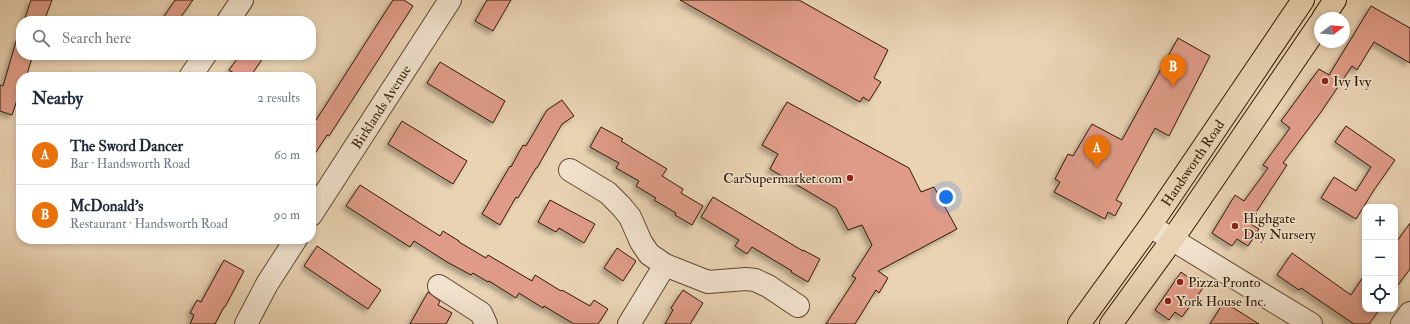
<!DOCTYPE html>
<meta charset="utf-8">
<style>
:root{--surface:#fff;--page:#f2f2f3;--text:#1f2937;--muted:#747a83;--line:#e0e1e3;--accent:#111827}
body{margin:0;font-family:"IM FELL Double Pica",serif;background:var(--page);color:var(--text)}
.controls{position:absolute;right:12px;bottom:12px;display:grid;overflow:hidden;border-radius:8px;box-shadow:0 2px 6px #0003}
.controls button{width:36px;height:36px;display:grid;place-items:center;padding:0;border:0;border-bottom:1px solid var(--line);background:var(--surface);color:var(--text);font:20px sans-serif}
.compass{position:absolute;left:1314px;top:12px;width:36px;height:36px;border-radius:50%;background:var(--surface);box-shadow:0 2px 6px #0003;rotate:74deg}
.you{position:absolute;left:946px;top:197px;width:14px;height:14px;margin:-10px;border:3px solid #fff;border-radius:50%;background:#1a73e8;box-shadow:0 0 0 6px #1a73e833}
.badge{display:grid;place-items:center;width:26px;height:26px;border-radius:50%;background:var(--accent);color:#fff;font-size:13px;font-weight:700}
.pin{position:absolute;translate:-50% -33px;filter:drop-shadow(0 1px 2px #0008)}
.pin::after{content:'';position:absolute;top:21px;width:14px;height:12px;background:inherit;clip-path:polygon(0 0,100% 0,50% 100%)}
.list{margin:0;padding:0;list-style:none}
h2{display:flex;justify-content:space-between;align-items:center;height:52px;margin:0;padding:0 16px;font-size:17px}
h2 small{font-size:13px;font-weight:400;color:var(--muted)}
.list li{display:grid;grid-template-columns:26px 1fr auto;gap:12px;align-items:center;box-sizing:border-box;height:60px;padding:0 16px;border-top:1px solid var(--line)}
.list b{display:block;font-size:15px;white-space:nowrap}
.list p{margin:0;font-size:13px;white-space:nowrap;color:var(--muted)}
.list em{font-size:13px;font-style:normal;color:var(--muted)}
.icon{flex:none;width:22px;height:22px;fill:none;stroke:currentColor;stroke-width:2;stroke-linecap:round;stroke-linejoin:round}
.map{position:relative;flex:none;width:1410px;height:324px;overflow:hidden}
.search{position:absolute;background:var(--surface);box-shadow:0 2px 6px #0003;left:16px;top:16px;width:300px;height:44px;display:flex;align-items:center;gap:10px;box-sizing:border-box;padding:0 14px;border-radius:16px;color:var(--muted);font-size:15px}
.panel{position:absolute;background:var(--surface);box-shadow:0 2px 6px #0003;left:16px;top:72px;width:300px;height:172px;border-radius:16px}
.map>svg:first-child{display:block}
.building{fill:#df9b88;stroke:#311a02;filter:url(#shadow)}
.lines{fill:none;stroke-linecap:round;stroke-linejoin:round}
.minor-casing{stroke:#5f482e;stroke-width:24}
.major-casing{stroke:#311a02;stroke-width:24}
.minor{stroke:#f1e2ce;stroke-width:22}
.major{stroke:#e9d3b3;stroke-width:22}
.poi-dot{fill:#8f2418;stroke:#f1e2ce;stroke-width:1.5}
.labels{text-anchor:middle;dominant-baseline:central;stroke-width:3;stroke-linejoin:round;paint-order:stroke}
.poi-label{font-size:14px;fill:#311a02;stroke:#f1e2ce;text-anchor:start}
.street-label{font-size:14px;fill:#311a02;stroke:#f1e2ce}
</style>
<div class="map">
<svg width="1410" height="324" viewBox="0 0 1410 324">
<defs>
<filter id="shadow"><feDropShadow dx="-3.5" dy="3.5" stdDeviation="2" flood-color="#0004"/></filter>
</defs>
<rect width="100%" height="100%" fill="#e9d3b3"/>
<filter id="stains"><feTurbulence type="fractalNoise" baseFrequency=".005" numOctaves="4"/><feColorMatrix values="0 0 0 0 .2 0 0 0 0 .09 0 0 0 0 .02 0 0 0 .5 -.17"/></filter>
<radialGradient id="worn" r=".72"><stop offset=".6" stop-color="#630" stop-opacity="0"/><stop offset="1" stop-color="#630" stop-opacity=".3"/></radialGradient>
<path class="building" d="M31,0H52L44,21H24Z
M175,0H193L178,21H161Z
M393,0H404L413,6L329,136L327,135L311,160V128Z
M487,0H511L493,31L475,21Z
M680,0H799L888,50L874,78L881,82L869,101L863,97L860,102Z
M1371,6L1410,28V63L1374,42L1357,70L1352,66L1321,112L1283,163L1287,165L1249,223L1259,229L1248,246L1237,239L1232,246L1212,233L1235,195L1244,201L1268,168L1263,165L1290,128L1281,121L1319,69L1329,75Z
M17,38L21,39V55H33L26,77H21V88L12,115L0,111V85L3,86Z
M1178,38L1210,56L1169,136L1155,128L1116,200L1122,203L1115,216L1108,212L1105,219L1054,192L1060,182L1055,179L1068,154L1073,156L1092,124L1122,140Z
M240,55H265L250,77H240L229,70Z
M440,62L505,101L493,123L427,83Z
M562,100L574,116L562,124L537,168H536L518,198L516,197L500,225L482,214L510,166L511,167L523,145L526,146L547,110Z
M787,102L909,168L921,192L934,187L957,229L878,271L888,278L879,293L876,290L855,324H826L856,278L852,276L872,245L862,225L848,230L836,208L770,169L778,154L762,145Z
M402,121L467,161L453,184L388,144Z
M1346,126L1395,160L1374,190L1356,219L1321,198L1334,177L1356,191L1371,167L1335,142Z
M601,127L623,139L621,141L667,169L662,176L683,189L681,193L703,206L692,225L675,215L676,213L654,200L656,198L636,186L639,181L616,168L619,163L590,147Z
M360,185L440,236L443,231L459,241V242L486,258L488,255L532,281L535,275L561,291L562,290L590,306L594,300L608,309L598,324H574L544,306L543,308L519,293L516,298L489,281L488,282L473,273L471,275L447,262L414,241L410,247L346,206Z
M713,197L803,251V250L820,259L808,282L791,272L792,271L752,247L747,254L735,246L739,240L701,217Z
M550,200L595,224L584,243L559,228L556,232L538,222Z
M1410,223V269L1395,289V244Z
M317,246L381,290L368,309L304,266Z
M617,248L636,261L623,281L604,268Z
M1292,253L1351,295L1365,274V309H1380L1369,324H1354L1301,288L1299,290L1277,275Z
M224,260L244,271L225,307H224L215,324H190L194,315L190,313L197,300L201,302Z
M1181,272L1203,288L1182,317L1175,312L1169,320L1155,310Z
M683,290L703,303L690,324H665L673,310L671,308Z
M428,292L440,301L438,305L452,313L446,324H410Z
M1224,302L1259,324H1210Z"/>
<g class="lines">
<g class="minor-casing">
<g id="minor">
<path d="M228,21L242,0"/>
<path d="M190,77L205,55"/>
<path d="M570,170L608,193L621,206L630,217L641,242L649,254L665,265L708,282L746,279L755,280L768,286L798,306"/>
<path id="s1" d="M311,215L450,0"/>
<path d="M1150,226L1311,324"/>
<path d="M439,286L481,313L486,324"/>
<path d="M246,324L267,284L296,239"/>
<path d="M629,324L665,265"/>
<path d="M1402,324L1410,313"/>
</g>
</g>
<g class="major-casing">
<g id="major">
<path d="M1323,18L1335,0"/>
<path id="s2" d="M1079,324L1150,226L1303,0"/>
<path d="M1111,324L1172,240L1320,23"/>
</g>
</g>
<use href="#minor" class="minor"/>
<use href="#major" class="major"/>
</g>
<g class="poi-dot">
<circle cx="1325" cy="81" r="4"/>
<circle cx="850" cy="178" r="4"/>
<circle cx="1235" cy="226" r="4"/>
<circle cx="1180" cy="282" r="4"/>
<circle cx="1168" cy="301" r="4"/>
</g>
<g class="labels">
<g class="poi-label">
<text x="1333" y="81">Ivy Ivy</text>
<text x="842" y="178" text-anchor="end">CarSupermarket.com</text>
<text x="1243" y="218">Highgate<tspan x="1243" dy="16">Day Nursery</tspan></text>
<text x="1188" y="282">Pizza Pronto</text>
<text x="1176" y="301">York House Inc.</text>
</g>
<g class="street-label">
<text stroke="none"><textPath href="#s1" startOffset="129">Birklands Avenue</textPath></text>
<text stroke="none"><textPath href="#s2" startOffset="197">Handsworth Road</textPath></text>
</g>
</g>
<rect width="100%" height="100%" filter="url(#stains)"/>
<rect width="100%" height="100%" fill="url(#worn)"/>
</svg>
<div class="controls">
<button>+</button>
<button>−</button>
<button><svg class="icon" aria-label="locate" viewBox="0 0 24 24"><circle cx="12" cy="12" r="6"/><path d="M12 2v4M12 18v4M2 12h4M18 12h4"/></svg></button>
</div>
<svg class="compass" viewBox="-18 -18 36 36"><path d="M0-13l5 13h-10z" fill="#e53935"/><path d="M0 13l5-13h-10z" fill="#747a83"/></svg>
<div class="you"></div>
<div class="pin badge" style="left:1097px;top:168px;background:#e8710a">A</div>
<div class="pin badge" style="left:1173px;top:87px;background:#e8710a">B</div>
<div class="search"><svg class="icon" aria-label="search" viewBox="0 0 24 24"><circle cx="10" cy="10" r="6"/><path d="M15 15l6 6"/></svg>Search here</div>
<section class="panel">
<h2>Nearby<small>2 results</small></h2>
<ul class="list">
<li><span class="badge" style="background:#e8710a">A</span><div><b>The Sword Dancer</b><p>Bar · Handsworth Road</p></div><em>60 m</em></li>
<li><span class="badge" style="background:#e8710a">B</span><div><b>McDonald's</b><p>Restaurant · Handsworth Road</p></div><em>90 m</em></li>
</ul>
</section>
</div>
